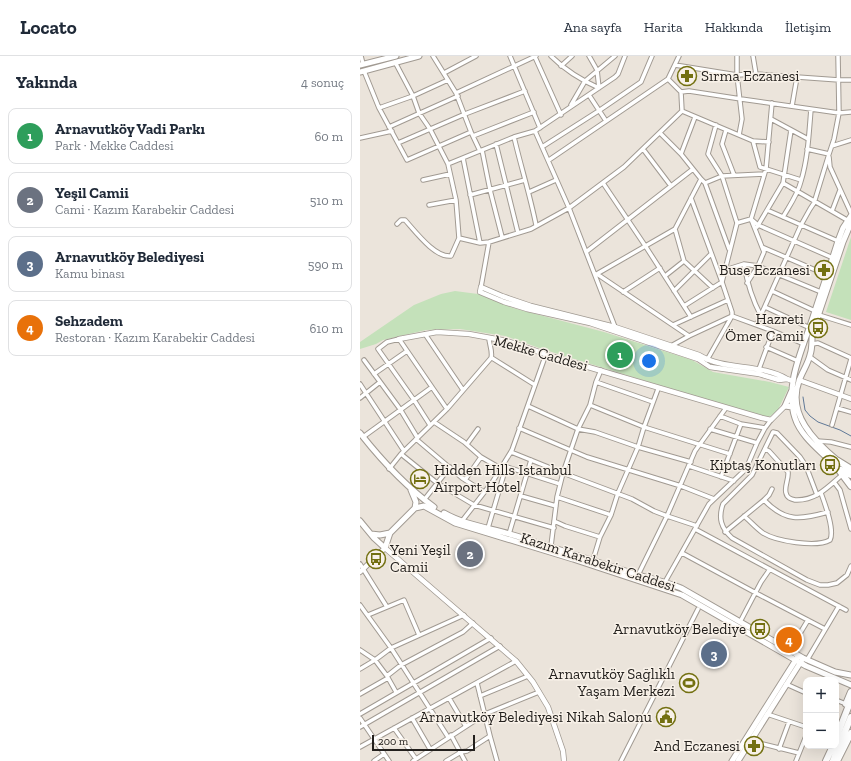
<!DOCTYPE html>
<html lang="tr">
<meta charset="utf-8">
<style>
:root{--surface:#fff;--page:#f2f2f3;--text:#1f2937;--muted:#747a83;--line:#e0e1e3;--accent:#0f766e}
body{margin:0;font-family:"Zilla Slab",serif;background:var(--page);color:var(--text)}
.controls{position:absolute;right:12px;bottom:12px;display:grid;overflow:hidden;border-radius:8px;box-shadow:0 4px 16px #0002}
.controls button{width:36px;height:36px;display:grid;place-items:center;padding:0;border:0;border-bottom:1px solid var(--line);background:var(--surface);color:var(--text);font:20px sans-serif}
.scale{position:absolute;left:12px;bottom:10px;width:103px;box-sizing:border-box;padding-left:4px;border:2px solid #23201d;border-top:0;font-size:11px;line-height:14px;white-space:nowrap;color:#23201d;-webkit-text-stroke:3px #f8f1e8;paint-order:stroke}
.you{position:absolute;left:289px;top:305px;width:14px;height:14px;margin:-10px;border:3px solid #fff;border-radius:50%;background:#1a73e8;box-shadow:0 0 0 6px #1a73e833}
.badge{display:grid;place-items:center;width:26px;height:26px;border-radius:50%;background:var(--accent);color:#fff;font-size:13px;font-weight:700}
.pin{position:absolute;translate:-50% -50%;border:2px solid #fff;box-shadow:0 1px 4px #0006}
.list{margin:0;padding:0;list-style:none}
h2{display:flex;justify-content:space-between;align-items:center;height:52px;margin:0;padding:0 16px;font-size:17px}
h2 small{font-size:13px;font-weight:400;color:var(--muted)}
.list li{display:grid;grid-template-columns:26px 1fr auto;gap:12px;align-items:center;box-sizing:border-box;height:56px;margin:0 8px 8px;padding:0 8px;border:1px solid var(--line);border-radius:8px}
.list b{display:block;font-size:15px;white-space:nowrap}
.list p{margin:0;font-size:13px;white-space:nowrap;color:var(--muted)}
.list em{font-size:13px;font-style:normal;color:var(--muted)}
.map{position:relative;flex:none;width:491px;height:705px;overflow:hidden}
header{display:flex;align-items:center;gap:24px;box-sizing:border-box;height:56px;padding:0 20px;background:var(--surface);border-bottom:1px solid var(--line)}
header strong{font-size:19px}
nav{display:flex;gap:22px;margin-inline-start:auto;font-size:14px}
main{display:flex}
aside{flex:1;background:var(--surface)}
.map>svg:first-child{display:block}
.green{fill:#c4e1ba}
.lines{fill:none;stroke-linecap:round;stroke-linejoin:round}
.stream{stroke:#5f7897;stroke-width:1}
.street-casing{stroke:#a19a92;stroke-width:5.5}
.secondary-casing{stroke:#a19a92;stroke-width:6}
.primary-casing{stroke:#a19a92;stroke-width:7}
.highway-casing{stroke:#a19a92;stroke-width:8}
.street{stroke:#fff;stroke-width:3.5}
.secondary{stroke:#fff;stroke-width:4.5}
.primary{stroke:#fff;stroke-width:5}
.highway{stroke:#fff;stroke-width:6}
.labels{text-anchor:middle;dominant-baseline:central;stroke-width:3;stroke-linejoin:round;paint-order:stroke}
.poi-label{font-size:15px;fill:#23201d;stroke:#f8f1e8;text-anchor:end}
.street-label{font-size:15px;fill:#23201d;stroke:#f8f1e8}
</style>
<header>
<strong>Locato</strong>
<nav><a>Ana sayfa</a><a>Harita</a><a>Hakkında</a><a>İletişim</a></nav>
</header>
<main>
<aside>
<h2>Yakında<small>4 sonuç</small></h2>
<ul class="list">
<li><span class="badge" style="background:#2e9e5b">1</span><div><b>Arnavutköy Vadi Parkı</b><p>Park · Mekke Caddesi</p></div><em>60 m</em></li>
<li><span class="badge" style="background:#6b7280">2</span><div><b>Yeşil Camii</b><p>Cami · Kazım Karabekir Caddesi</p></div><em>510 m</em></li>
<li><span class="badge" style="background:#5c6f8a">3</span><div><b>Arnavutköy Belediyesi</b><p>Kamu binası</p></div><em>590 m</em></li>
<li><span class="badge" style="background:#e8710a">4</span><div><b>Sehzadem</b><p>Restoran · Kazım Karabekir Caddesi</p></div><em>610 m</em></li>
</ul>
</aside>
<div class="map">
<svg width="491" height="705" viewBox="0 0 491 705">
<rect width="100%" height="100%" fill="#ebe4db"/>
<path class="green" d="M491,181V264L466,256Z
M95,235L118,238L153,252L244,276L332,304L353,316L410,326L429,331L418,354L409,361L396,359L182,293L145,280L100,273L66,274L23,284L16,288L0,293V286L54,249L81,238Z"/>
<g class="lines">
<path class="stream" d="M443,341L445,354L450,360L458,366L480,374L491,380"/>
<g class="street-casing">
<path id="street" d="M1,0L3,8
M73,0L96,37L111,76L120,95
M150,0L180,72
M191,0C205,14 221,24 239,32L237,14L229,0
M377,0V19L382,63L379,79
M393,0L396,18
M175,1L201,59
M35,6L53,40L59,57L70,73L88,108L96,144L99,182L120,187L129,186L171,173L209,152L264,111L322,55L321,36L308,23L319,0
M315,9L377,19L396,18L479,24H491
M201,10L212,0
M4,15L19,52L47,104L111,76
M84,17L116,0
M321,36L329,35L381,43L479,57L491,56
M96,37L176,0
M229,39L246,65
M412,47L406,113L391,163L404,196L398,210L461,236
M211,49L225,25L255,0
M432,50L437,21
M19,52L53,40L88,24
M322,55L393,85L400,111L441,124
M411,63L448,83
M356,69L348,98L362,120L377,167
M29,71L98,40
M366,74L362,88L374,119
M175,75L209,152L255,271
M300,77L321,98L341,123
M113,80L174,56
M154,81C161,111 170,139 176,169
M0,82L32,75
M393,85L409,86
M38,87L105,58L165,35
M136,88L158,177
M472,90L491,84
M182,91L240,54L281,26L292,0
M283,93L311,130
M447,93L469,98
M122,94L130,134L142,181
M321,98L335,61
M469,101L470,111L491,157
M103,102L120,187
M189,104L308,23
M88,108L154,81L175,75L255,21L258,18L265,0
M63,124L90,118
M243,127L286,191L331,261
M345,127L369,193
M423,127L487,164
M169,136L196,124
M110,139L165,124
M69,149L96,144
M407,154L478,185
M472,155L480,134
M423,161C430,149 438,138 441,125C448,102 449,77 451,53
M37,168L41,164H45C55,175 75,202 91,200L99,182
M397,171L423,127L431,74
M315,173L324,205L353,232
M402,191L467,219
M226,196L333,113
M384,208C387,226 392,243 401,260
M365,214L384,208L398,210L387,227
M237,218L329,280
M235,219L315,173L341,123L345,127L362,120L404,118
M305,220L324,205
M121,231L129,186
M314,235L351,198
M412,235L455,255
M263,236L300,212
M324,250L362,226L331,142
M405,251L450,272
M459,259L491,269
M397,268L441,169L450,153L454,147L469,98L474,83L479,57L478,0
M313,269L368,244
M65,278L103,334
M452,288L458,287L491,302
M311,290L329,280L372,260L413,275L444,288
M406,291L438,305
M450,301L468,314L491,324
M132,302L175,329
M4,304L40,353L57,381
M347,304L372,260V256L362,226L377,167L391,163L398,169L473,202
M399,313L413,275
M14,318L47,295
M236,326L293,346
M0,328L44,395
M0,342L20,326
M230,349L284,371L370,398
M168,350L218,373L235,376L278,391L331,406
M477,352L491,356
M360,360L381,368L405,372
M74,366L104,386L121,401L140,412
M70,369L54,344L18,293L27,286L39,283L87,353
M472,369L491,303
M159,372L227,401L321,430L354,443
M350,373L397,387
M3,381L72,331
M56,383L102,422L124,436
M457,385L471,386L491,391
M107,388L118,373
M405,393L409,395L428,416C429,423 424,431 426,437C427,442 431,443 435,444C456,445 468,431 483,418
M151,396L203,417L272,443L294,455L307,460L337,470
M41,398L77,427L114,449L194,472
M144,410L200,428
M329,410L374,425
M29,413L41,398L87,353L131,302C133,296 129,288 129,282
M361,421L381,368
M105,424L121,401
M474,426L480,434L491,473
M457,439L446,410L440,401L417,377L413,376L392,419L363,448C358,462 361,472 372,482L447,524L460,529H468L477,527L487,519L491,510
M161,440L196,450
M197,441L251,459
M64,444L90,411
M404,444C425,466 440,464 468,456
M384,460C390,465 396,472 403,477C416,485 456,492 470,484C475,474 465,448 461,437
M102,465L133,425L152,394L186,298
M194,465L205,470L240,481
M128,472L146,411
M335,473L486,554
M365,476L404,444L409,439L412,433
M149,478L171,404
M191,490L197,441L203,417L218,373L230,349L236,326L241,314
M322,497L396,537L465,573
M233,504L240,481L251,459L258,437L278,391L284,371L298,333
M0,508L27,551
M278,519L307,460L335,395L366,352
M305,526L349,448L386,413L397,387L405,372L411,364
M0,549L31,592L88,681
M8,559L44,544L59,579
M380,566L401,526L410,513
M0,594L15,604L27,620L36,636
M430,594L448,564
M447,604L479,550
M0,613L15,604L31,592L104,559
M27,620L41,609L103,576L113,567
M426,628L446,637
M0,638L28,622
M120,640L168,620
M89,642L105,669
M476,644L486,648
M0,658L131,582
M407,658L446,671
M0,662L29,705
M52,662L70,693
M0,671L140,590
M34,672L56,703
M91,679L105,705
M130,680L137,705
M391,685L439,697
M0,691L156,605
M419,693L429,666
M14,705L24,698
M53,705L125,658L179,636
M86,705L101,696L107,695L130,680L117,627
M261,705L338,553
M436,705L446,680"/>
</g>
<g class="secondary-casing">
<path id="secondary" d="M39,283L77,276L109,278L147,285L194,301L402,362L411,364L425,350
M427,323C400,307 365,315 339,299L255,271L171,250L142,240L121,231L120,236L144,246L167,253L230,267L338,303L350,311L399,318L419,324L427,323L433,325
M439,324L491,343
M0,516L25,492L156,605L173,626L188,651L203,695L204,705"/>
</g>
<g class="primary-casing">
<path id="primary" d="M0,9L36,0
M0,16L59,0
M432,334L425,350L432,351
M0,377C22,405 45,430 74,451
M478,405C454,385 427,358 439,325C442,316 448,308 450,299C453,291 451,283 453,275L483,186L491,167
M474,409C461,395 441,381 435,362C424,329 443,292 453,261C461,236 470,211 478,185L483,172L491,160
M51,434L56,446L55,452
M84,457C105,469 130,472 153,479C192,491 230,504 269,516C287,522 304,525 321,532L443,602L475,616L491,619
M0,465L14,482L25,492L30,477L55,452L64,450L95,467L213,503L322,539L446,610L491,629
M11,478L20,479L30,477
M372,705L437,602
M378,705L442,604"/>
</g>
<g class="highway-casing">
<path id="highway" d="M478,405L491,413
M474,409L479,414L491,430
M481,414L491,419
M486,648L491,636
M476,682L491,644
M466,705L473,690
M473,705L491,661
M477,705L491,677"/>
</g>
<use href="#street" class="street"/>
<use href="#secondary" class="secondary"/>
<use href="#primary" class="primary"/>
<use href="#highway" class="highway"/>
</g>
<defs>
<g id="pharmacy-ring" transform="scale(1)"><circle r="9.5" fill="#f8f1e8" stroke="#737011" stroke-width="1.5"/><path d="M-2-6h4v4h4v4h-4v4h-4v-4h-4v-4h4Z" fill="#737011"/></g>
<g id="bus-ring" transform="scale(1)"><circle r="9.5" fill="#f8f1e8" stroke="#737011" stroke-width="1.5"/><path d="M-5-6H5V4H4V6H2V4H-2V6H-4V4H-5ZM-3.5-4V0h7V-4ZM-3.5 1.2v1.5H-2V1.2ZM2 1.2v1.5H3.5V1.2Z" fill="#737011"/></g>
<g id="hotel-ring" transform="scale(1)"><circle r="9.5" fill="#f8f1e8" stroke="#737011" stroke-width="1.5"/><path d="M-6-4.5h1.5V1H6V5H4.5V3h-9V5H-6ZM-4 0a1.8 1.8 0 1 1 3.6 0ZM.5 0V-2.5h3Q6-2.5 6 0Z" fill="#737011"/></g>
<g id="stadium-ring" transform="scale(1)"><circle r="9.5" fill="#f8f1e8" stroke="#737011" stroke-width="1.5"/><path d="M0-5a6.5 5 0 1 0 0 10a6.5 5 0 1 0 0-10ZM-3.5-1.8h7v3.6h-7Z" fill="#737011"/></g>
<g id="civic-ring" transform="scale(1)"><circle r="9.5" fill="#f8f1e8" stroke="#737011" stroke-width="1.5"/><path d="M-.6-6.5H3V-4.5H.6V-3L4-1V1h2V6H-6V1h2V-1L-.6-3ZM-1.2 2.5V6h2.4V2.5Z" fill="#737011"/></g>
</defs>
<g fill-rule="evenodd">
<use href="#pharmacy-ring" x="327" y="20"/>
<use href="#pharmacy-ring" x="464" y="214"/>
<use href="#bus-ring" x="458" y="272"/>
<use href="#bus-ring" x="470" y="409"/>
<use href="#hotel-ring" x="60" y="423"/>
<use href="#bus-ring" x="16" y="503"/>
<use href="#bus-ring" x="400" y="573"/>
<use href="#stadium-ring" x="329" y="627"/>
<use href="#civic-ring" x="306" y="661"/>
<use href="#pharmacy-ring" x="394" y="690"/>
</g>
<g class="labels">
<g class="poi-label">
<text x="341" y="20" text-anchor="start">Sırma Eczanesi</text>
<text x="450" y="214">Buse Eczanesi</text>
<text x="444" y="263">Hazreti<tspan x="444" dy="17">Ömer Camii</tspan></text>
<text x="456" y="409">Kiptaş Konutları</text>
<text x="74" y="414" text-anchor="start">Hidden Hills Istanbul<tspan x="74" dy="17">Airport Hotel</tspan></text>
<text x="30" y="494" text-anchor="start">Yeni Yeşil<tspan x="30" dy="17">Camii</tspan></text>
<text x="386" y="573">Arnavutköy Belediye</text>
<text x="315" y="618">Arnavutköy Sağlıklı<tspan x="315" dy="17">Yaşam Merkezi</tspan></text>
<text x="292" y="661">Arnavutköy Belediyesi Nikah Salonu</text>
<text x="380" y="690">And Eczanesi</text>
</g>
<g class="street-label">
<text transform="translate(181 297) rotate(16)">Mekke Caddesi</text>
<text transform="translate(238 506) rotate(18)">Kazım Karabekir Caddesi</text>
</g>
</g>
</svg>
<div class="controls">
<button>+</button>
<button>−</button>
</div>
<div class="scale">200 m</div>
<div class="you"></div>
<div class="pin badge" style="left:260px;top:299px;background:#2e9e5b">1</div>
<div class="pin badge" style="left:110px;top:498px;background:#6b7280">2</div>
<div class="pin badge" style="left:354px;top:598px;background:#5c6f8a">3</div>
<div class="pin badge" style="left:429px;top:584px;background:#e8710a">4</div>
</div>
</main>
